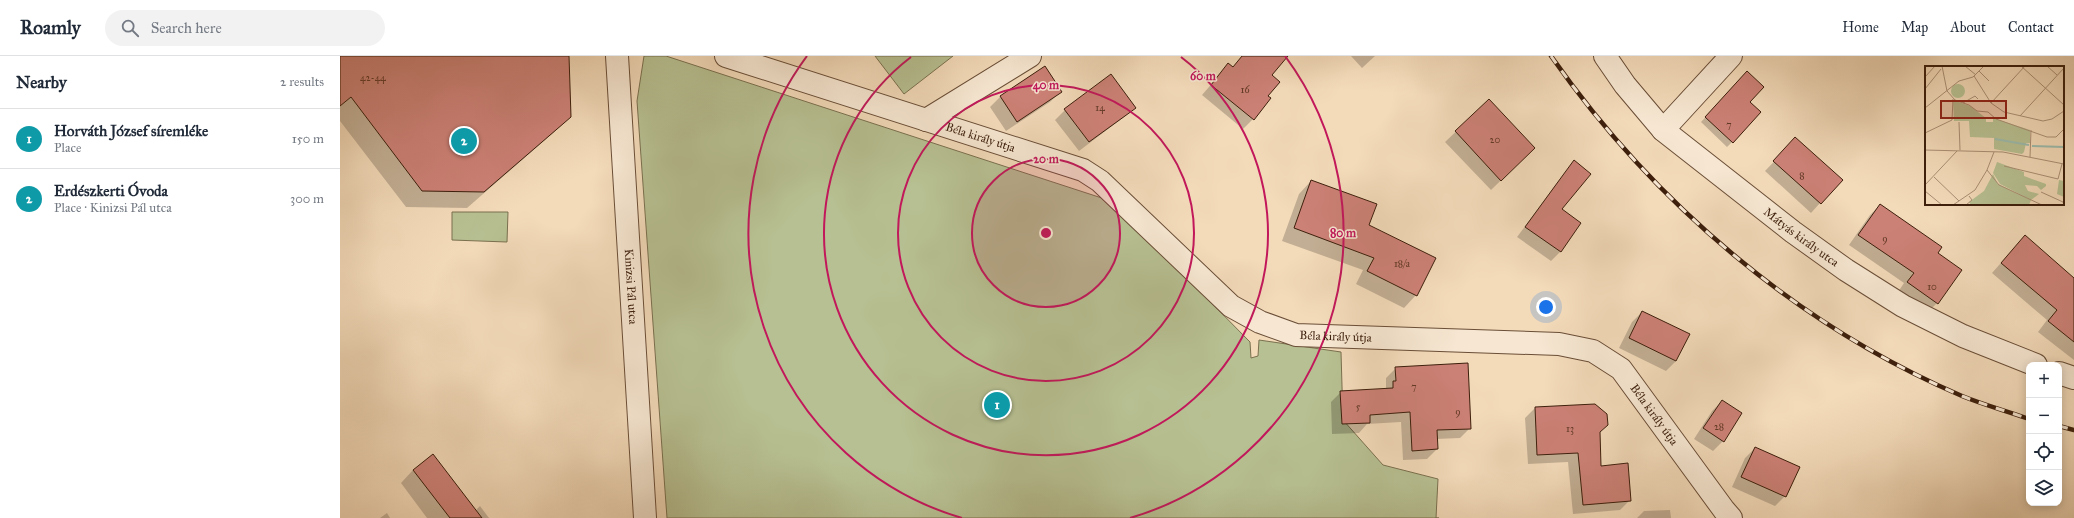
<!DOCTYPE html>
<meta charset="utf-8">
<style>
:root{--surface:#fff;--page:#f2f2f3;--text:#1f2937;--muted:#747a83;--line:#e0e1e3;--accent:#8f2418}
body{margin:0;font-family:"IM FELL Great Primer",serif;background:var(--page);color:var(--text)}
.controls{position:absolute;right:12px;bottom:12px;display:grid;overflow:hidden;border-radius:8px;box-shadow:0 2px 10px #0003}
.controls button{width:36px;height:36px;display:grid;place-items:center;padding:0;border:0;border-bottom:1px solid var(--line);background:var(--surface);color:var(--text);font:20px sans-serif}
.you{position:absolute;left:1206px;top:251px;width:14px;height:14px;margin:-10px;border:3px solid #fff;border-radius:50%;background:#1a73e8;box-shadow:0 0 0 6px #1a73e833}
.badge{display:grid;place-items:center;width:26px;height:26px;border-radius:50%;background:var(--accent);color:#fff;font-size:13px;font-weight:700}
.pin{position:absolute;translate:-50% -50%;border:2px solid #fff;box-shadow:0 1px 4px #0006}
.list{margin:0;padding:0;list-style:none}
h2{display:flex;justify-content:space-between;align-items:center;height:52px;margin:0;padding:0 16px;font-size:17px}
h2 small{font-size:13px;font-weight:400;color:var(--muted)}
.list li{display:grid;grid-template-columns:26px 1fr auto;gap:12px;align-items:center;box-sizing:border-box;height:60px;padding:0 16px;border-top:1px solid var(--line)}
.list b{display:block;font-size:15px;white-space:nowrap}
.list p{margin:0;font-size:13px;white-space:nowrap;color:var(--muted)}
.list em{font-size:13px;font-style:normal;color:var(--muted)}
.icon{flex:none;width:22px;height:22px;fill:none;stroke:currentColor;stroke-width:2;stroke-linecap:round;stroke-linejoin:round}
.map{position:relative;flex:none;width:1734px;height:462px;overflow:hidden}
header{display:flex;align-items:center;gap:24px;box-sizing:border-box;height:56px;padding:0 20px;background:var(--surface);border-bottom:1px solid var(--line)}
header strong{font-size:19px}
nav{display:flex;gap:22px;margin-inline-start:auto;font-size:14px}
.search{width:280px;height:36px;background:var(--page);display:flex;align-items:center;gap:10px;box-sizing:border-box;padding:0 14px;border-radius:22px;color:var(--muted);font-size:15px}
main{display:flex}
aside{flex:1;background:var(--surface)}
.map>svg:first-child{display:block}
.green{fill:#b7c092;stroke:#7a704f}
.shadow{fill:#0003}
.building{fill:#cc8176;stroke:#3d1f0c}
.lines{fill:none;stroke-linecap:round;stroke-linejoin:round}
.minor-casing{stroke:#6a4e37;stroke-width:24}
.minor{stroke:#f7e7d2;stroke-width:22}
.rail-casing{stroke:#3d1f0c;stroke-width:4.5}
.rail{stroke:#f7e7d2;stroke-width:3;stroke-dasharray:9;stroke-linecap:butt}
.ring{fill:none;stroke:#c2185b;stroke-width:2}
.labels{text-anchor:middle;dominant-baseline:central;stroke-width:3;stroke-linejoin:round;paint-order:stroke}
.number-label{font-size:10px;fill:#613826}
.street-label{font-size:12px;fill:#3d1f0c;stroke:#f7e7d2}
.inset-river{fill:none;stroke:#9cbbac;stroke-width:2}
.inset-road{fill:none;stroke:#aa8f74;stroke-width:1}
.view{fill:#8f2418;fill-opacity:0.15;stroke:#8f2418;stroke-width:2}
.inset-edge{fill:none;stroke:#3d1f0c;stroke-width:2}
.centre{fill:#c2185b;stroke:#f7e7d2;stroke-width:2}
.ring-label{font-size:12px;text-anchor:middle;font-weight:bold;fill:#c2185b;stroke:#f7e7d2;stroke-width:3;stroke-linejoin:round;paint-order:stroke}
</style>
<header>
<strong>Roamly</strong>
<div class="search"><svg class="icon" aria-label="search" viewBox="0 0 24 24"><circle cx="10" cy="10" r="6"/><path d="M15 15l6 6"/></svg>Search here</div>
<nav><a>Home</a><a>Map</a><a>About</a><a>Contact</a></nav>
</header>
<main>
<aside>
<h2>Nearby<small>2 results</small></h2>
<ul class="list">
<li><span class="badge" style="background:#0f9aa8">1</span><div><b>Horváth József síremléke</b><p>Place</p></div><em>150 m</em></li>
<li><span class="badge" style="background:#0f9aa8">2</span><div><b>Erdészkerti Óvoda</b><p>Place · Kinizsi Pál utca</p></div><em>300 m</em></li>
</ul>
</aside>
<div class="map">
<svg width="1734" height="462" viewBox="0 0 1734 462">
<rect width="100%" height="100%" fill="#f3dab9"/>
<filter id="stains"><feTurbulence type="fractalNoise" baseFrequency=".005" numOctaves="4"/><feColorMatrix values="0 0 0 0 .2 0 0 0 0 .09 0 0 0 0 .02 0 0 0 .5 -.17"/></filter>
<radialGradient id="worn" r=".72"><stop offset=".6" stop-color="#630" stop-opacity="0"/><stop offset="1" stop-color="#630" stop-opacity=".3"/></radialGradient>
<path class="green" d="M304,0H326L771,145L910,286L911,302L918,300L919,284L1001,296L1003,364L1043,409L1098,423L1096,462H1099H327L297,45Z
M535,0H613L564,38Z
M112,156H168L167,186L112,184Z"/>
<path class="shadow" d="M0,0H228L230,61L213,77L127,152L66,151L0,65Z
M902,0H931V19L927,40L913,63L903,73L862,39L888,9L892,12Z
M1011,0H1035L1022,12Z
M705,12L720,36L710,46L666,75L650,51L660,41Z
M1402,22L1409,46L1392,86L1387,91L1361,66Z
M1149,44L1184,102L1151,134L1105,86Z
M794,52L784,61L739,95L715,64L725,54Z
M1456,83L1480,147L1471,157L1425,115Z
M1235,106L1221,153L1240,167L1220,196L1211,205L1177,181L1226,115Z
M971,125L1028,170L1076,239L1064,252L1016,228L1023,214L942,185L959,138Z
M1540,149L1597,197V247L1587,257L1558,236L1564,227L1509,189L1530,159Z
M1675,191L1734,229V304L1698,276L1707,264L1652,217Z
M1302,256L1336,305L1326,315L1279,292L1292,266Z
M1056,312L1130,372L1120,382L1096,383L1097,393L1087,403L1063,404L1061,366L1027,368L1019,377L992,378L991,346L1001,336L1046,333V322Z
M1382,345L1383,385L1373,395L1354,383L1372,355Z
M1195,352L1259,377L1260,411L1290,444L1280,454L1233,458L1228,406L1188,408L1185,362Z
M1415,392L1445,440L1435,450L1392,431L1405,402Z
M73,414L135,455L140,450L149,462H87L61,427Z
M1330,454L1331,462H1297L1304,455Z
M47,457L50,462H40Z"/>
<path class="building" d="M0,0H229L231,61L144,136L82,135L11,41L0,50Z
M902,0H948L932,19L940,26L928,40L931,42L914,64L871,29L888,7L893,11Z
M705,10L722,36L677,66L660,40Z
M1407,15L1424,31L1410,46L1421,56L1393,87L1365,61Z
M771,18L796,52L749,86L724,53Z
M1149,43L1195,92L1161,125L1115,75Z
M1455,81L1503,124L1481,148L1433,105Z
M1234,104L1251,118L1222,153L1241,167L1221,196L1185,171Z
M971,124L1037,148L1029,169L1096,202L1077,240L1027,215L1034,202L954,172Z
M1540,148L1602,191L1598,197L1622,214L1598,248L1567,226L1574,217L1518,179Z
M1685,179L1734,222V286L1708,265L1717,254L1661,207Z
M1302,255L1350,278L1336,305L1289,282Z
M1128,307L1131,373L1097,374L1098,393L1072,395L1070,356L1030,359V367L1002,368L1000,335L1053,332V325H1056L1055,311Z
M1382,344L1402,357L1384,386L1363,372Z
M1255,348L1267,358L1268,369L1260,376L1261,410L1288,407L1291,445L1243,449L1238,397L1197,399L1195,351Z
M1415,391L1460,411L1446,441L1401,421Z
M93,398L142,462H110L73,414Z"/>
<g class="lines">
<g class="minor-casing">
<g id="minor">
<path id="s1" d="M277,0L305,462"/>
<path id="s2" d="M386,0L743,114L760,125L891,250L920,266L956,279L1219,288L1253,295L1281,313L1384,454L1391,462"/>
<path id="s3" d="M1265,0L1285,29L1323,74L1453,176L1506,214L1563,250L1623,280L1696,309"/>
<path d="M586,64L690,0"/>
<path d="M1323,74L1391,0"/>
<path d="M1719,317L1734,322"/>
</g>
</g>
<use href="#minor" class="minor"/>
<g class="rail-casing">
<path id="rail" d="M1211,0C1314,147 1457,269 1622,340C1644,349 1667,355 1689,363
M1719,370L1734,374"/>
</g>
<use href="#rail" class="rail"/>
</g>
<circle cx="706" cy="177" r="74" fill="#c2185b" fill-opacity=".12"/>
<g class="ring">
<circle cx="706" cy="177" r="74"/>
<circle cx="706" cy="177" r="148"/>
<path d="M841 1A222 222 0 1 1 571 1"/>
<path d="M622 462A297 297 0 0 1 467 0M945 0A297 297 0 0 1 790 462"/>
</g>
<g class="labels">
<g class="number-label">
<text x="33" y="22">42-44</text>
<text x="905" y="34">16</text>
<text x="760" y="52">14</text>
<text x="1389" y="69">7</text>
<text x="1155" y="84">20</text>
<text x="1462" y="120">8</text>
<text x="1545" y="183">9</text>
<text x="1062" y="208">18/a</text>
<text x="1592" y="231">10</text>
<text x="1074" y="331">7</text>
<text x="1018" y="351">5</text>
<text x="1118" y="356">9</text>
<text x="1379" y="371">28</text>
<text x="1230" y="373">13</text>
</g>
<g class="street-label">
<text stroke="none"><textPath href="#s2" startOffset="267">Béla király útja</textPath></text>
<text stroke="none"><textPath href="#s3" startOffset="269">Mátyás király utca</textPath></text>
<text stroke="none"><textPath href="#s1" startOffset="231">Kinizsi Pál utca</textPath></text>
<text stroke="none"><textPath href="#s2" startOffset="687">Béla király útja</textPath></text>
<text stroke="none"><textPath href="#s2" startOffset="1035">Béla király útja</textPath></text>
</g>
</g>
<g transform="translate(1585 10)">
<rect width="139" height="139" fill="#f3dab9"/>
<path d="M26 25a7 7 0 1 1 14 0a7 7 0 1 1-14 0ZM28,34L45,40L61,52V56H68V52L105,64V77H101L99,86L97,88L69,83V72L45,71L44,55H29ZM72,96L99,106V110L121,118V120L116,124L112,120L100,119L103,125L114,128L106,134L100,131L75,118L68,107ZM68,108L73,118L106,134L104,139H46L44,136L59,125ZM134,114L139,115V131L132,128Z" fill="#b7c092"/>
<path class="inset-river" d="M70,73L104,79M107,80L139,81"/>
<path class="inset-road" d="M17,0L22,25L30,34L44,39L52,45L63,46L71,53L122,71H131L139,63M40,0L51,9M96,0L139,39M122,0L132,9M54,5L64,15M49,10L66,37L79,46L118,55L127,53L139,45M0,11L10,0M0,23L16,3M38,37L50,30L53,33M66,37L100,0M0,42L34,15L48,11L59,0M95,50L139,2M34,56L35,84M0,67L27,54L28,33M0,84L78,86L139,98M105,91L106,64M79,100L133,113L137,98M62,104L74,119L117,139M9,111L34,135M0,119L32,85M0,125L17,139M116,126L138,136L139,139M28,139L50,124L62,104L69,86M41,139L47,134L44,130"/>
<path class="view" d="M16,35H81V52H16Z"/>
<rect width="139" height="139" class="inset-edge"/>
</g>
<circle cx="706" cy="177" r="6" class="centre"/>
<g class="ring-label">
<text x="863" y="24">60 m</text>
<text x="706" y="33">40 m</text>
<text x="706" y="107">20 m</text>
<text x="1003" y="181">80 m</text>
</g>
<rect width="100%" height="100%" filter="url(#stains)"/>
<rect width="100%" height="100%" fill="url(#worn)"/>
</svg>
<div class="controls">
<button>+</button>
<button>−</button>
<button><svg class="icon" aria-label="locate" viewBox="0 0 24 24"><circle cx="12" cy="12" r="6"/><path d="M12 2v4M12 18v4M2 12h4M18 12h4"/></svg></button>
<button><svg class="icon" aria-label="layers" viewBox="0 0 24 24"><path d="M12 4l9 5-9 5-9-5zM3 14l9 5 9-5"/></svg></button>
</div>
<div class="you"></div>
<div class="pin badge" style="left:657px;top:349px;background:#0f9aa8">1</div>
<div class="pin badge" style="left:124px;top:85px;background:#0f9aa8">2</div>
</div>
</main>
